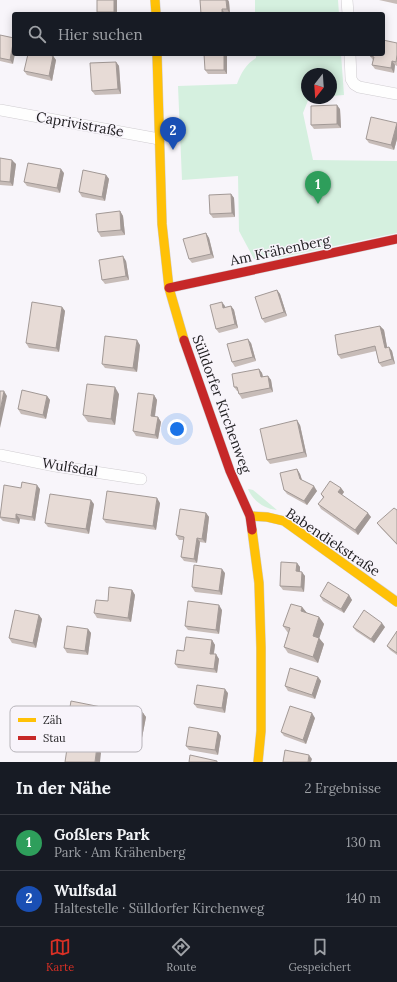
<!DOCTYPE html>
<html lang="de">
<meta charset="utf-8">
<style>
:root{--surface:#171b24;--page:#20242c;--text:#f1f3f6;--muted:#9ea1a6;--line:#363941;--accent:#d93025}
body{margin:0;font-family:Lora,serif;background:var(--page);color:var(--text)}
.compass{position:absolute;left:301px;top:68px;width:36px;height:36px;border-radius:50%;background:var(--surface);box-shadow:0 2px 10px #0003;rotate:197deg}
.you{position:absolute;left:177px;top:429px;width:14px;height:14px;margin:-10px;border:3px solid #fff;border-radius:50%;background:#1a73e8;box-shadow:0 0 0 6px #1a73e833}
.badge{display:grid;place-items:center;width:26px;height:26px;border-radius:50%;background:var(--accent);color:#fff;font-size:13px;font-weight:700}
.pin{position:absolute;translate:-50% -33px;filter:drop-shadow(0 1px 2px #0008)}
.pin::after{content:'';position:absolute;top:21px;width:14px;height:12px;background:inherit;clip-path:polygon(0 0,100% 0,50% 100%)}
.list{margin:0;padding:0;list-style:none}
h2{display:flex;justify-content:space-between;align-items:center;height:52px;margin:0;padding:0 16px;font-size:17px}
h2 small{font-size:13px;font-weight:400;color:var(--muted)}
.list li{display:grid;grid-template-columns:26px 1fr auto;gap:12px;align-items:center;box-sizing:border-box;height:56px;padding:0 16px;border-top:1px solid var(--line)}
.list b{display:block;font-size:15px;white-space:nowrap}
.list p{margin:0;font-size:13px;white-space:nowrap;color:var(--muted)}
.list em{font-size:13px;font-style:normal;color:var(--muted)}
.icon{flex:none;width:22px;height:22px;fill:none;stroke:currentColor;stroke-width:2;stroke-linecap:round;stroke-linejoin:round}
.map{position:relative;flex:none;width:397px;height:762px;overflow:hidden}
.search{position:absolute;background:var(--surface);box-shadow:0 2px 10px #0003;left:12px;right:12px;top:12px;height:44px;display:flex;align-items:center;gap:10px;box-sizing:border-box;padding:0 14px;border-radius:4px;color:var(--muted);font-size:15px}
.sheet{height:164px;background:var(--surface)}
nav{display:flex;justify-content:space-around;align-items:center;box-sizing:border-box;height:56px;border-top:1px solid var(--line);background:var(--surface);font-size:11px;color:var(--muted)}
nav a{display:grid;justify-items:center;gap:2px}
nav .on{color:var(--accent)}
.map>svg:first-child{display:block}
.green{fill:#d5f0df}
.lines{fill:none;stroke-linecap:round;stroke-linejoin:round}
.street-casing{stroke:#d0cdd1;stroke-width:12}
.slow-casing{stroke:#d0cdd1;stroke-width:10}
.jam-casing{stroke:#d0cdd1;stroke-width:10}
.street{stroke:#fefefe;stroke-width:11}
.slow{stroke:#ffc107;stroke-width:9}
.jam{stroke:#c62828;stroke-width:9}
.wall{fill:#c7bcb8}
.shaded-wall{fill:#a29996}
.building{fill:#e7dbd6;stroke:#a29996}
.labels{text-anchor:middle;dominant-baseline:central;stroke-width:3;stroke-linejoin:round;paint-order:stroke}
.street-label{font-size:14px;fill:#1e1d1f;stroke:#f8f4fb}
.key{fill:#f8f4fb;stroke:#b7b4b9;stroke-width:1}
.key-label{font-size:11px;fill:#1e1d1f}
</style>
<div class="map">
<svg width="397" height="762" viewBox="0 0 397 762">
<rect width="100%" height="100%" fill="#f8f5fa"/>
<path class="green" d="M255,0H338L339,14H255Z
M256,54H341L344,95L331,96V74H307V98H309L303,113L313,160L397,161V233L278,258L277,255L254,259L239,231L238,176L182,180L178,86L237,84C241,73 246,64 256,58Z
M248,489H249L253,490L277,510C265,509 253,501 248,489Z"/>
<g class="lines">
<g class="street-casing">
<path id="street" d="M347,0L348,14
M350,54L351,79L354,84L359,87L397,94
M0,110L159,139
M0,455L55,466L141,479"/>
</g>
<g class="slow-casing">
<path id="slow" d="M155,0L156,14
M157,54L162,224L169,288L184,340
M250,516L267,517L284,521L397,602
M252,530L259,583L261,648V731L258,762"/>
</g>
<g class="jam-casing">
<path id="jam" d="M169,288L397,239
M184,340L230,471L250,516L252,530"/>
</g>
<use href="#street" class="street"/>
<use href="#slow" class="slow"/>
<use href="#jam" class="jam"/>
</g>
<path class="wall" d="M97,0L117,14H98L97,12Z
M200,0H228L229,2L230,14H201Z
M379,0H397V4Z
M0,35L13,64L0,61Z
M397,43V66L395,65L394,73L375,69L372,65L373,60L370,56Z
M227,54V74H208L205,70Z
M53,56L56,60L52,81L27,75L24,71Z
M116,62L119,66L121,94L95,95L92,91Z
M340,109L341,128L314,129L311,125Z
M397,124V139L394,150L369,143L366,139Z
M0,158L16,164L13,186L0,185Z
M64,173L60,193L27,186L24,182Z
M106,175L109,179L105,201L82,197L79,192Z
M231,194L234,198L235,217L213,218L210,214Z
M120,211L123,216L125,235L101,237L98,232Z
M206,233L209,238L214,258L192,263L189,259Z
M126,261L129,280L105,284L102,280Z
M277,290L280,294L287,316L265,323L262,319Z
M225,306V307L231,306L234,310L238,328L219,333L216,329Z
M62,307L65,311L59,352L29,348L26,343Z
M380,326L384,330L387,348L389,347L392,351L395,364L382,367L379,363L376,351L341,359L338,355Z
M251,343L256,361L235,367L232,362Z
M140,345L137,372L105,368L102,364Z
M259,369L262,373L263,377L268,376L271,380L273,392L242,399L239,394L238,391H237L234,387Z
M119,394L115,425L88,422L83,415Z
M154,395L157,400L155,417H158L161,422L158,439L136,436L133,431Z
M47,396L50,400L46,419L21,414L18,409Z
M300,425L307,457L270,464L267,460Z
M297,469L300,474L302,480L317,491L307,505L287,494L284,490Z
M21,488L40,489L35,521L20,519L19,524L3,521L0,518V514Z
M341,488L344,492L342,495L371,517L358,535L321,509L318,504L323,498L321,494Z
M160,503L156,530L106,523L103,519Z
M94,504L89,534L48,527L45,523Z
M397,510V545L381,528L377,523Z
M206,513L209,517L206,543L200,542L197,563L184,561L181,557L184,540H179L176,535Z
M297,563L300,567V572L305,576L304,592L283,590L280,586Z
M225,573L222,595L195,592L192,587Z
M132,590L135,595L131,622L97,618L94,613Z
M349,595L352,600L344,613L323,601L320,596Z
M302,607L307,613L319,617L324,624L319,638L324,644L318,663L288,653L284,647L288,633L283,626Z
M222,610L219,634L188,630L185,626Z
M39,615L42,619L36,648L12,643L9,638Z
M353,627H385L374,643L356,631Z
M88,629L91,633L88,655L67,653L64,648Z
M397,631V655L390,650L387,646Z
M212,640L215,645L214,654L219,659L217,673L178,668L175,664L184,651Z
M318,677L321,681L315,699L288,691L285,686Z
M228,693L225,713L197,708L194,704Z
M104,711L100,735L70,730L67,725Z
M143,713L146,717L141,743L115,738L112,733L126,727Z
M315,718L306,744L284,736L281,732Z
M218,732L221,736L218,755L189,750L186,746Z"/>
<path class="shaded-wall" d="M114,0H117V14H115L114,12Z
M226,0H228L229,2L230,14L227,9Z
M222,9L225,14H222Z
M14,38V54H15L13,64L10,60Z
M224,54H227V74L224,70Z
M53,56L56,60L52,81L49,76Z
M392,61L395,65L394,73L391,68Z
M116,62L119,66L121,94L118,89Z
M337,105L340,109L341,128L337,124Z
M397,123V139L394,150L391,145Z
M12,160L16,164L13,186L10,182Z
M61,169L64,173L60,193L57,188Z
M106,175L109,179L105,201L102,197Z
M231,194L234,198L235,217L232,213Z
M120,211L123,216L125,235L121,230Z
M206,233L209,238L214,258L211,254Z
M123,256L126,261L129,280L126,276Z
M277,290L280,294L287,316L284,312Z
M222,302L225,306L226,312L223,308Z
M231,306L234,310L238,328L235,324Z
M62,307L65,311L59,352L56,348Z
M380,326L384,330L388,352L385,348Z
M248,339L251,343L256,361L253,357Z
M137,340L140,345L137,372L133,368Z
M389,347L392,351L395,364L392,359Z
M259,369L262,373L264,381L261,377Z
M268,376L271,380L273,392L270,388Z
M115,387L119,394L115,425L111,419Z
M4,391L7,396L0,428V411Z
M154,395L157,400L154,421L151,416Z
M47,396L50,400L46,419L43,415Z
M158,417L161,422L158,439L155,435Z
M297,420L300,425L307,457L304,452Z
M297,469L300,474L303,483L300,479Z
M37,485L40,489L35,521L32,517Z
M314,486L317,491L307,505L304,501Z
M341,488L344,492L341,496L338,492Z
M157,498L160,503L156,530L153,526Z
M91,500L94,504L89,534L86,529Z
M206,513L209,517L206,543L202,539Z
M368,513L371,517L358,535L355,530Z
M16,514L20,519L19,524L16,519Z
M197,538L200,542L197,563L194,559Z
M297,563L300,567V576L296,571Z
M222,569L225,573L222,595L219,591Z
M302,572L305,576L304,592L301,587Z
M132,590L135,595L131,622L128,618Z
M349,595L352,600L344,613L341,609Z
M219,605L222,610L219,634L216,630Z
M302,607L307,613L301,611Z
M39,615L42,619L36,648L33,643Z
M319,617L324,624L318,642L313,636Z
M382,623L385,627L374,643L371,639Z
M88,629L91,633L88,655L85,651Z
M319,638L324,644L318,663L313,657Z
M212,640L215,645L213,658L210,654Z
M216,654L219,659L217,673L214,669Z
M318,677L321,681L315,699L312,695Z
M225,689L228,693L225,713L222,708Z
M101,707L104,711L100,735L97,731Z
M143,713L146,717L141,743L138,738Z
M312,713L315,718L306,744L303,740Z
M218,732L221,736L218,755L215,750Z
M97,746L101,753L100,762H95Z
M309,755L312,759L311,762H308Z"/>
<path class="building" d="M97,0H114V12H97Z
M200,0H226L227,9H222V14H201Z
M0,35L14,38L10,60L0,58Z
M383,40L397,43V55L396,62L392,61L391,68L372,65L374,57L370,56L371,54H383Z
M28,54H45L53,56L49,76L24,71Z
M204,54H224V70H205Z
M116,62L118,89L92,91L90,63Z
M337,105V124L311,125V106Z
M371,117L397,123L391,145L366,139Z
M0,158L12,160L10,182L0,181Z
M28,163L61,169L57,188L24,182Z
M83,170L106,175L102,197L79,192Z
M231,194L232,213L210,214L209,195Z
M120,211L121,230L98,232L96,214Z
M206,233L211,254L189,259L183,239Z
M123,256L126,276L102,280L99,260Z
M277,290L284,312L262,319L255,297Z
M32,302L62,307L56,348L26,343Z
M222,302L223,308L231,306L235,324L216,329L210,305Z
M380,326L385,348L389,347L392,359L379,363L375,346L338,355L335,335Z
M105,336L137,340L133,368L102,364Z
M248,339L253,357L232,362L227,344Z
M259,369L261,377L268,376L270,388L239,394L237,387H234L232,374Z
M87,384L115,387L111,419L83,415Z
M22,390L47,396L43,415L18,409Z
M0,391H4L0,411Z
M138,393L154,395L151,416L158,417L155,435L133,431Z
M297,420L304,452L267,460L260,429Z
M297,469L300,479L314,486L304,501L284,490L280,473Z
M330,481L341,488L338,492L368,513L355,530L318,504L324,497L321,494Z
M22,482L37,485L32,517L16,514V519L0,517L4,485L21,488Z
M107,491L157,498L153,526L103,519Z
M50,494L91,500L86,529L45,523Z
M394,508L397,510V544L377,523Z
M180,509L206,513L202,539L197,538L194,559L181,557L184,537L176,535Z
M281,562L297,563L296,571L302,572L301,587L280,586Z
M194,565L222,569L219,591L192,587Z
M328,582L349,595L341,609L320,596Z
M109,587L132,590L128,618L94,613L96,600L108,601Z
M188,601L219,605L216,630L185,626Z
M291,604L302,607L301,611L319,617L313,636L319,638L313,657L284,647L290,628L283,626Z
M15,610L39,615L33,643L9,638Z
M364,610L382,623L371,639L353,627Z
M67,626L88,629L85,651L64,648Z
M397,631V653L387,646Z
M186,637L212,640L210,654H216L214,669L175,664L177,650L184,651Z
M290,668L318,677L312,695L285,686Z
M197,685L225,689L222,708L194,704Z
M71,701L101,707L97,731L67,725Z
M290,706L312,713L303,740L281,732Z
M129,710L143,713L138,738L112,733L114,725L126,727Z
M189,727L218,732L215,750L186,746Z
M68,742L97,746L95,762H65Z
M285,750L309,755L308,762H283Z
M190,755L217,761V762H189Z"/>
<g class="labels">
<g class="street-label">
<text transform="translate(80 124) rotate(10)">Caprivistraße</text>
<text transform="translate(280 250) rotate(-12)">Am Krähenberg</text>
<text transform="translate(222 404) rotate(70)">Sülldorfer Kirchenweg</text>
<text transform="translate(70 467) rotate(9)">Wulfsdal</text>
<text transform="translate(333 542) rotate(34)">Babendiekstraße</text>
</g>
</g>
<rect x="10" y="706" width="132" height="46" rx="6" class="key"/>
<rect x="18" y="718" width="18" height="4" fill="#ffc107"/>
<rect x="18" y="736" width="18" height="4" fill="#c62828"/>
<g class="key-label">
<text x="43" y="724">Zäh</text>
<text x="43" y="742">Stau</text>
</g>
</svg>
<svg class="compass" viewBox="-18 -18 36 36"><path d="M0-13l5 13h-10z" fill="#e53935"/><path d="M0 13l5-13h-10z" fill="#9ea1a6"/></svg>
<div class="you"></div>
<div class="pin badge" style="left:318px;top:204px;background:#2e9e5b">1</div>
<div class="pin badge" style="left:173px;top:150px;background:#1a4fb4">2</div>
<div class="search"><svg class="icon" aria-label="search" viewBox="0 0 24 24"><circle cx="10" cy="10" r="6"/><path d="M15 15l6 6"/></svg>Hier suchen</div>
</div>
<section class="sheet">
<h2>In der Nähe<small>2 Ergebnisse</small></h2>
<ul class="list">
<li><span class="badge" style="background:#2e9e5b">1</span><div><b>Goßlers Park</b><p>Park · Am Krähenberg</p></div><em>130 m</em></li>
<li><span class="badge" style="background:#1a4fb4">2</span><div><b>Wulfsdal</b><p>Haltestelle · Sülldorfer Kirchenweg</p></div><em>140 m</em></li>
</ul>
</section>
<nav>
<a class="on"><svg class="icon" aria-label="map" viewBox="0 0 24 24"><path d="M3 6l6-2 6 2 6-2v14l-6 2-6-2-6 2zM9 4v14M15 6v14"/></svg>Karte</a>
<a><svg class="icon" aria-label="directions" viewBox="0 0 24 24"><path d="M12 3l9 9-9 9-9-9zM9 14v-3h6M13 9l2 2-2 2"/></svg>Route</a>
<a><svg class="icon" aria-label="saved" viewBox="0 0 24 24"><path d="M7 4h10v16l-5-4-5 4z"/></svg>Gespeichert</a>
</nav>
